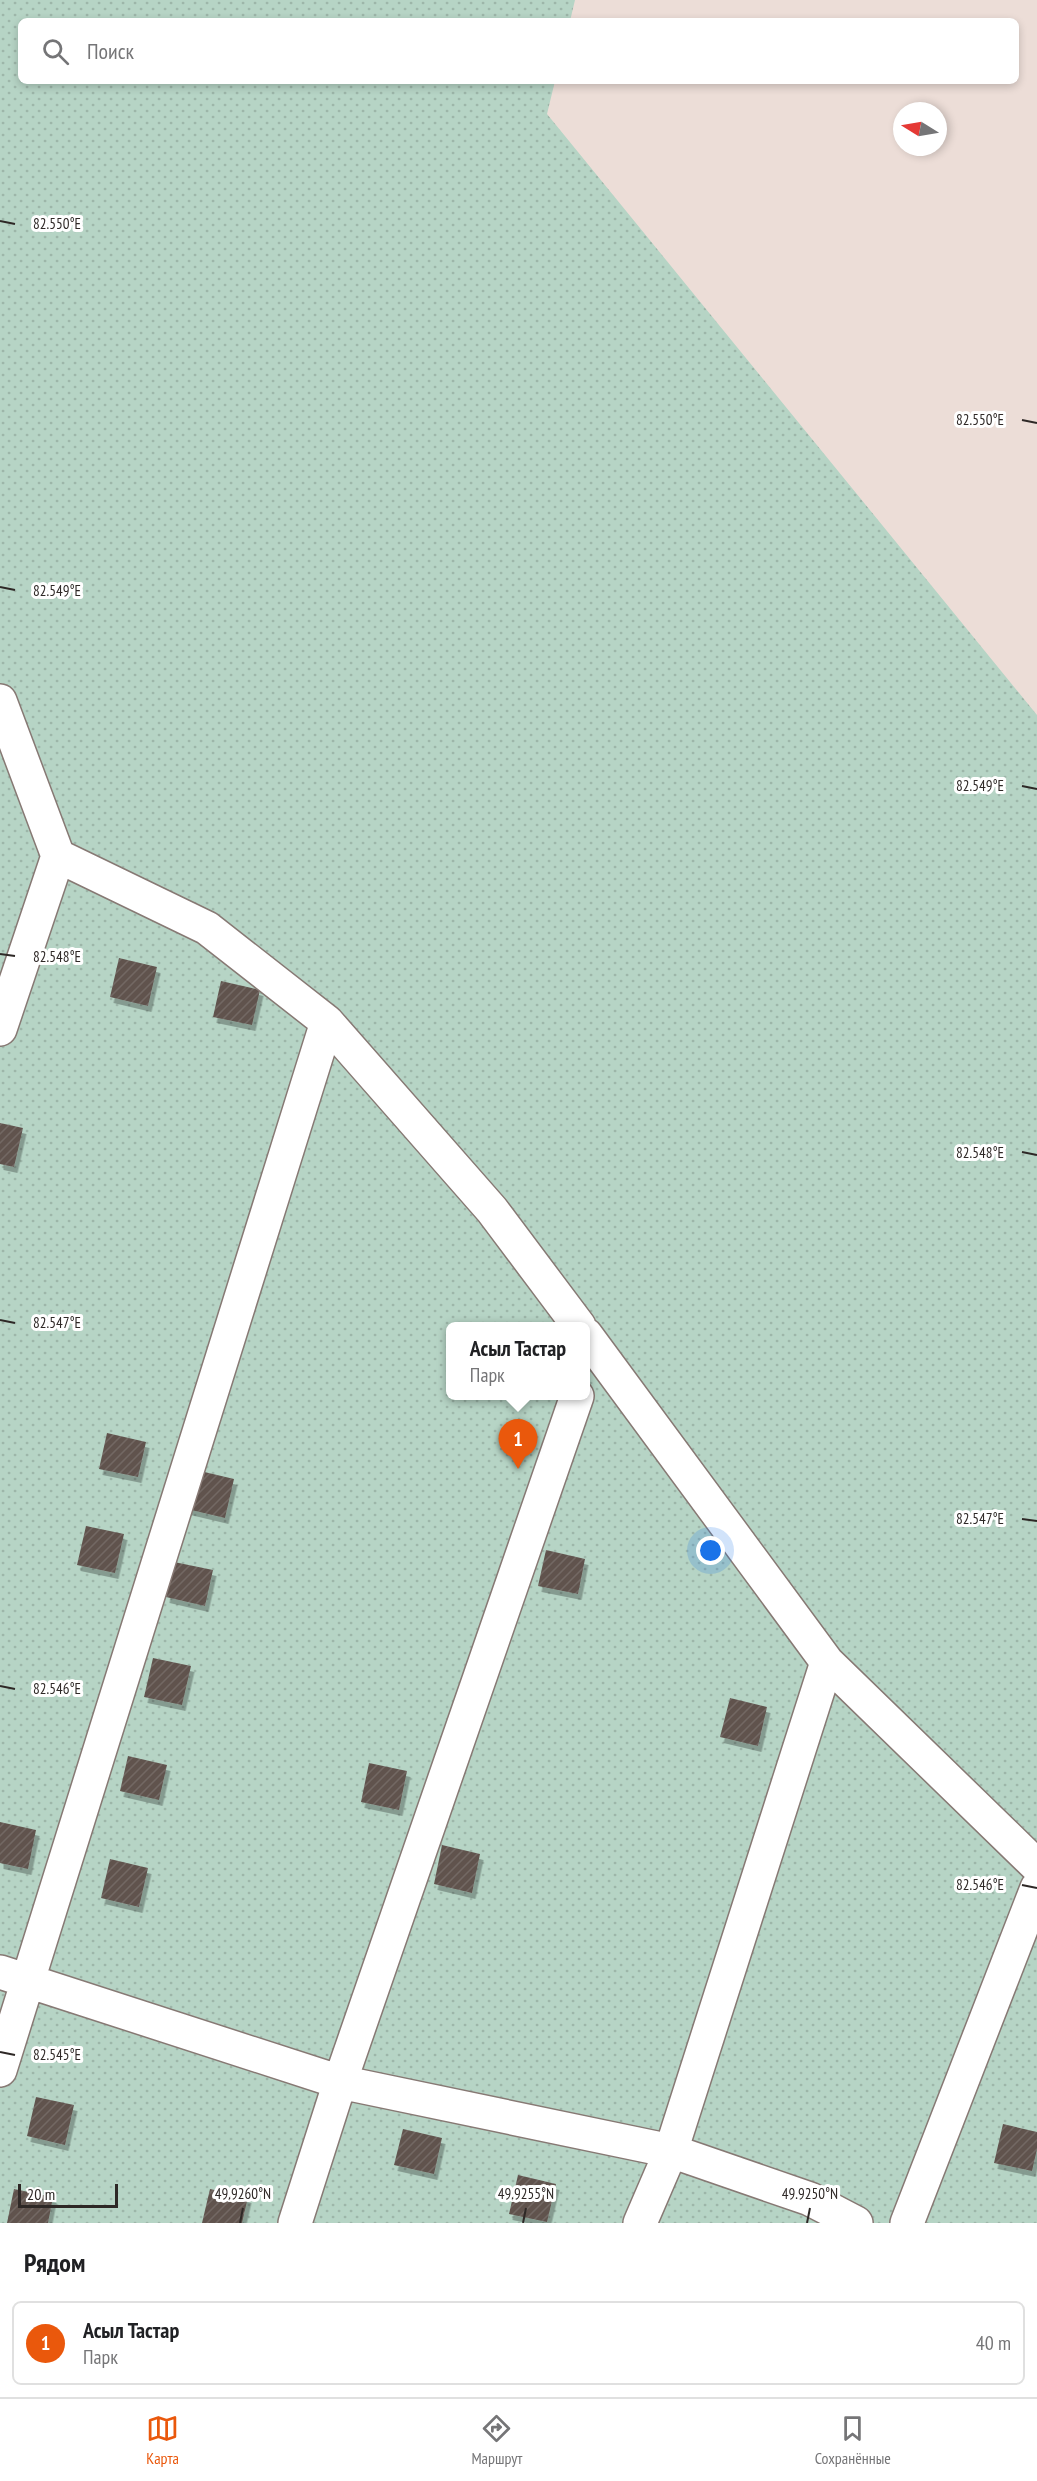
<!DOCTYPE html>
<html lang="ru">
<meta charset="utf-8">
<style>
:root{--surface:#fff;--page:#f6f6f6;--text:#202124;--muted:#757577;--line:#e0e0e0;--accent:#ea580c}
body{margin:0;font-family:"PT Sans Narrow",sans-serif;background:var(--page);color:var(--text)}
.compass{position:absolute;left:893px;top:102px;width:54px;height:54px;border-radius:50%;background:var(--surface);box-shadow:0 3px 9px #0003;rotate:281deg}
.scale{position:absolute;left:18px;bottom:15px;width:100px;box-sizing:border-box;padding-left:6px;border:3px solid #2e2826;border-top:0;font-size:16px;line-height:21px;white-space:nowrap;color:#2e2826;-webkit-text-stroke:4px #fff;paint-order:stroke}
.you{position:absolute;left:711px;top:1551px;width:21px;height:21px;margin:-15px;border:4px solid #fff;border-radius:50%;background:#1a73e8;box-shadow:0 0 0 9px #1a73e833}
.badge{display:grid;place-items:center;width:39px;height:39px;border-radius:50%;background:var(--accent);color:#fff;font-size:20px;font-weight:700}
.pin{position:absolute;translate:-50% -50px;filter:drop-shadow(0 2px 3px #0008)}
.pin::after{content:'';position:absolute;top:32px;width:21px;height:18px;background:inherit;clip-path:polygon(0 0,100% 0,50% 100%)}
.popup{position:absolute;left:446px;top:1322px;width:144px;height:78px;box-sizing:border-box;display:grid;place-content:center;border-radius:9px;background:var(--surface);filter:drop-shadow(0 2px 4px #0005);font-size:20px;white-space:nowrap;color:var(--muted)}
.popup b{font-size:22px;color:var(--text)}
.popup::after{content:'';position:absolute;left:50%;top:100%;margin-left:-12px;border:12px solid transparent;border-top-color:var(--surface)}
.list{margin:0;padding:0;list-style:none}
h2{display:flex;justify-content:space-between;align-items:center;height:78px;margin:0;padding:0 24px;font-size:26px}
h2 small{font-size:20px;font-weight:400;color:var(--muted)}
.list li{display:grid;grid-template-columns:39px 1fr auto;gap:18px;align-items:center;box-sizing:border-box;height:84px;margin:0 12px 12px;padding:0 12px;border:2px solid var(--line);border-radius:9px}
.list b{display:block;font-size:22px;white-space:nowrap}
.list p{margin:0;font-size:20px;white-space:nowrap;color:var(--muted)}
.list em{font-size:20px;font-style:normal;color:var(--muted)}
.icon{flex:none;width:33px;height:33px;fill:none;stroke:currentColor;stroke-width:2;stroke-linecap:round;stroke-linejoin:round}
.map{position:relative;flex:none;width:1037px;height:2223px;overflow:hidden}
.search{position:absolute;background:var(--surface);box-shadow:0 3px 9px #0003;left:18px;right:18px;top:18px;height:66px;display:flex;align-items:center;gap:15px;box-sizing:border-box;padding:0 21px;border-radius:9px;color:var(--muted);font-size:22px}
.sheet{height:174px;background:var(--surface)}
nav{display:flex;justify-content:space-around;align-items:center;box-sizing:border-box;height:84px;border-top:2px solid var(--line);background:var(--surface);font-size:16px;color:var(--muted)}
nav a{display:grid;justify-items:center;gap:3px}
nav .on{color:var(--accent)}
.map>svg:first-child{display:block}
.grass{fill:url(#grass-dots);fill-rule:evenodd}
.building{fill:url(#building-hatch);filter:url(#shadow)}
.lines{fill:none;stroke-linecap:round;stroke-linejoin:round}
.minor-casing{stroke:#877974;stroke-width:36}
.minor{stroke:#fff;stroke-width:33}
.ticks{fill:none;stroke:#2e2826;stroke-width:2}
.ticks-label{font-size:15px;text-anchor:middle;fill:#2e2826;stroke:#fff;stroke-width:6;stroke-linejoin:round;paint-order:stroke}
</style>
<div class="map">
<svg width="1037" height="2223" viewBox="0 0 1037 2223">
<defs>
<pattern id="grass-dots" width="8" height="8" patternUnits="userSpaceOnUse" patternTransform="scale(1.5)"><rect width="8" height="8" fill="#b6d4c5"/><path d="M2 2h.1M6 6h.1" fill="none" stroke="#9db6a9" stroke-width="1.8" stroke-linecap="round"/></pattern>
<pattern id="building-hatch" width="6" height="6" patternUnits="userSpaceOnUse" patternTransform="scale(1.5)"><rect width="6" height="6" fill="#60534e"/><path d="M-1 1l2-2M0 6l6-6M5 7l2-2" fill="none" stroke="#736864"/></pattern>
<filter id="shadow"><feDropShadow dx="3.5" dy="6" stdDeviation="0" flood-color="#0004"/></filter>
</defs>
<rect width="100%" height="100%" fill="#ecddd7"/>
<path class="grass" d="M0,0H575L570,21H21V81H555L547,114L1037,715V2223H0ZM450,1326H586V1396H450Z"/>
<path class="building" d="M119,958L157,967L148,1006L110,997Z
M221,981L260,990L252,1025L213,1017Z
M0,1123L23,1128L14,1167L0,1164Z
M107,1433L146,1442L138,1477L99,1469Z
M196,1470L234,1479L225,1518L187,1509Z
M86,1526L124,1534L115,1573L77,1565Z
M546,1550L585,1559L578,1594L538,1586Z
M174,1562L213,1570L205,1606L166,1597Z
M153,1658L191,1666L182,1705L144,1697Z
M730,1698L767,1707L758,1746L720,1737Z
M128,1756L167,1765L159,1800L120,1791Z
M369,1763L407,1771L399,1810L361,1802Z
M0,1822L36,1830L28,1869L0,1863Z
M442,1845L480,1854L472,1893L434,1884Z
M110,1859L148,1868L139,1907L101,1898Z
M36,2097L74,2105L65,2145L27,2136Z
M1003,2124L1037,2132V2149L1032,2171L994,2163Z
M403,2129L442,2138L434,2174L394,2165Z
M518,2175L556,2184L547,2222L509,2214Z
M14,2189L53,2197L48,2223H7Z
M210,2189L248,2197L242,2223H202Z"/>
<g class="lines">
<g class="minor-casing">
<path id="minor" d="M0,701L58,856L0,1029
M58,856L207,928L327,1022
M586,1335L827,1662L1037,1866
M0,1972L340,2082L671,2151L810,2199L856,2223
M0,2070L327,1022L492,1210L579,1326
M295,2223L340,2082L577,1396
M640,2223L671,2151L827,1662
M907,2223L1037,1888"/>
</g>
<use href="#minor" class="minor"/>
</g>
<path class="ticks" d="M0,221L15,224M1022,420L1037,423M0,587L15,590M1022,786L1037,789M0,954L15,956M1022,1152L1037,1155M0,1320L15,1323M1022,1519L1037,1521M0,1686L15,1689M1022,1885L1037,1888M0,2052L15,2055M240,2223L243,2208M523,2223L526,2208M807,2223L810,2208"/>
<g class="ticks-label">
<text x="57" y="229">82.550°E</text>
<text x="980" y="425">82.550°E</text>
<text x="57" y="596">82.549°E</text>
<text x="980" y="791">82.549°E</text>
<text x="57" y="962">82.548°E</text>
<text x="980" y="1158">82.548°E</text>
<text x="57" y="1328">82.547°E</text>
<text x="980" y="1524">82.547°E</text>
<text x="57" y="1694">82.546°E</text>
<text x="980" y="1890">82.546°E</text>
<text x="57" y="2060">82.545°E</text>
<text x="243" y="2199">49.9260°N</text>
<text x="526" y="2199">49.9255°N</text>
<text x="810" y="2199">49.9250°N</text>
</g>
</svg>
<svg class="compass" viewBox="-18 -18 36 36"><path d="M0-13l5 13h-10z" fill="#e53935"/><path d="M0 13l5-13h-10z" fill="#757577"/></svg>
<div class="scale">20 m</div>
<div class="you"></div>
<div class="pin badge" style="left:518px;top:1469px">1</div>
<div class="popup"><b>Асыл Тастар</b>Парк</div>
<div class="search"><svg class="icon" aria-label="search" viewBox="0 0 24 24"><circle cx="10" cy="10" r="6"/><path d="M15 15l6 6"/></svg>Поиск</div>
</div>
<section class="sheet">
<h2>Рядом<small></small></h2>
<ul class="list">
<li><span class="badge">1</span><div><b>Асыл Тастар</b><p>Парк</p></div><em>40 m</em></li>
</ul>
</section>
<nav>
<a class="on"><svg class="icon" aria-label="map" viewBox="0 0 24 24"><path d="M3 6l6-2 6 2 6-2v14l-6 2-6-2-6 2zM9 4v14M15 6v14"/></svg>Карта</a>
<a><svg class="icon" aria-label="directions" viewBox="0 0 24 24"><path d="M12 3l9 9-9 9-9-9zM9 14v-3h6M13 9l2 2-2 2"/></svg>Маршрут</a>
<a><svg class="icon" aria-label="saved" viewBox="0 0 24 24"><path d="M7 4h10v16l-5-4-5 4z"/></svg>Сохранённые</a>
</nav>
